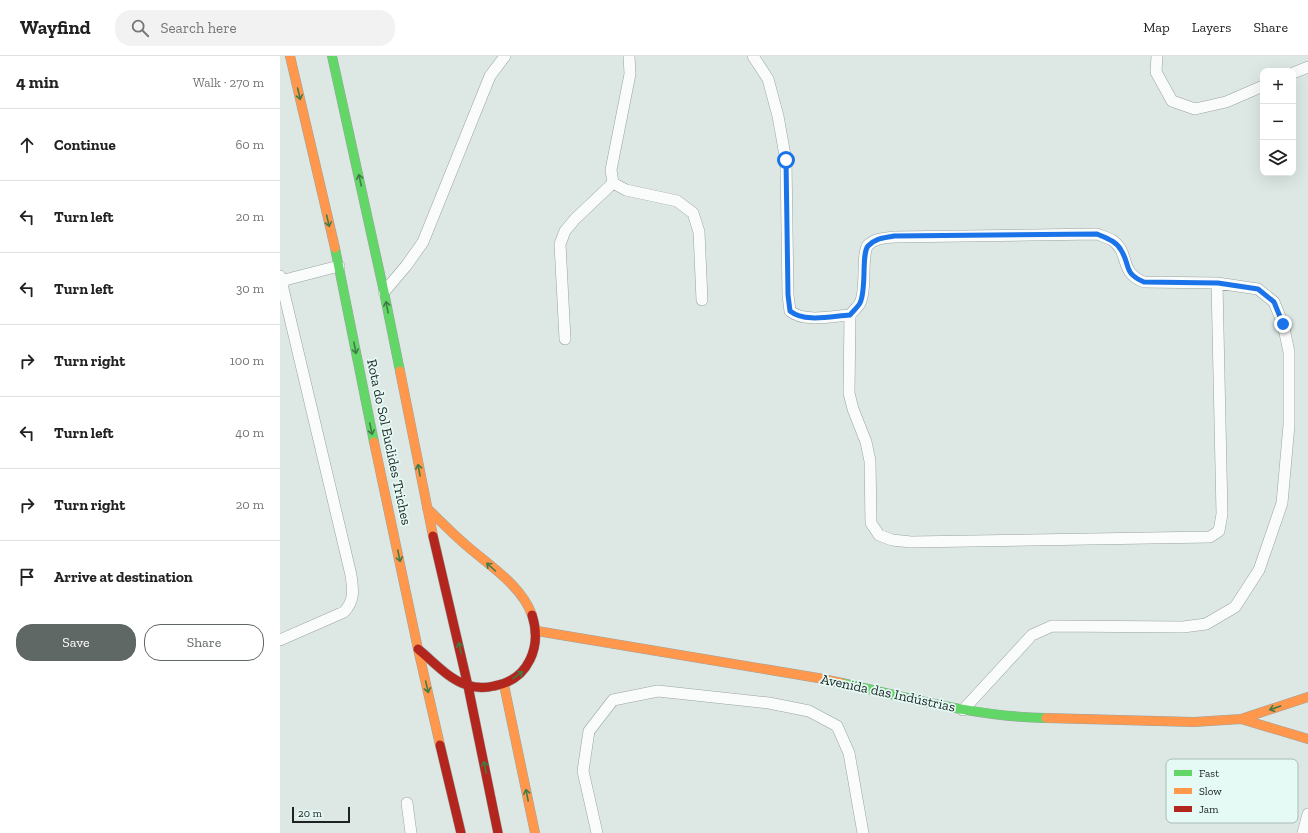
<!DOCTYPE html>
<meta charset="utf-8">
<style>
:root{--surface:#fff;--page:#f2f2f2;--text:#222;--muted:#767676;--line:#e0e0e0;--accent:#606866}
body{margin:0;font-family:"Zilla Slab",serif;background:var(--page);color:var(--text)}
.controls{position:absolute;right:12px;top:12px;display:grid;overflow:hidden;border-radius:8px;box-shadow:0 4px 16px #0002}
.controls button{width:36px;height:36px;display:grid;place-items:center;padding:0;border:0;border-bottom:1px solid var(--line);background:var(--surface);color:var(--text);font:20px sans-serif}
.scale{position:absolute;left:12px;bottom:10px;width:58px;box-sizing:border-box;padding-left:4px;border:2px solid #1c2322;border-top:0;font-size:11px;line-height:14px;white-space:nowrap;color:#1c2322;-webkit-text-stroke:3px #e5faf5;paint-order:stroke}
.stop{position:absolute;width:12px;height:12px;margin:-9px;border:3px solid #1a73e8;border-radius:50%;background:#fff}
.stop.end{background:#1a73e8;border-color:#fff;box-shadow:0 1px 4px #0008}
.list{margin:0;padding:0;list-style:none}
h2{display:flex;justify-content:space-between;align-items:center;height:52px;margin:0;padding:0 16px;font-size:17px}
h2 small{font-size:13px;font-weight:400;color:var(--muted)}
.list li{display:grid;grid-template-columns:26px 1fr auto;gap:12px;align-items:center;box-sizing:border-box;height:72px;padding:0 16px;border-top:1px solid var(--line)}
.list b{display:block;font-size:15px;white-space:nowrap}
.list em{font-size:13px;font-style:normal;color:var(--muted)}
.actions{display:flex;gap:8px;padding:12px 16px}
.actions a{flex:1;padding:9px 0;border:1px solid var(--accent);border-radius:16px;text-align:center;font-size:14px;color:var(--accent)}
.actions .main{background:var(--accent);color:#fff}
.icon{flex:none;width:22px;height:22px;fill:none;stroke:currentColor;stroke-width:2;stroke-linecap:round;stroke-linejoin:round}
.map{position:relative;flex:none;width:1028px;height:777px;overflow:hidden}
header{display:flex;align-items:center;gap:24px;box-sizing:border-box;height:56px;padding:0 20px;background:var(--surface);border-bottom:1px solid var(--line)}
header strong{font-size:19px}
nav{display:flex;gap:22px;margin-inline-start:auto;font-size:14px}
.search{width:280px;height:36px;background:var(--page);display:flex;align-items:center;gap:10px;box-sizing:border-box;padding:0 14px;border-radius:16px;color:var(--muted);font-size:15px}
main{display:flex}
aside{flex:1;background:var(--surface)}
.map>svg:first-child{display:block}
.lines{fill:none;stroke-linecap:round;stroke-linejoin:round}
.lane-casing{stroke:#9aa3a0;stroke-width:12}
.fast-casing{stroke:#9aa3a0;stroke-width:10}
.slow-casing{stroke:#9aa3a0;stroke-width:10}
.jam-casing{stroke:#9aa3a0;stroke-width:10}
.lane{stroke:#fafcfb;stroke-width:11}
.fast{stroke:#63d668;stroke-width:9}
.slow{stroke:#ff974d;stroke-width:9}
.jam{stroke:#b3261e;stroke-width:9}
.oneway{stroke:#407c45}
.route{stroke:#1a73e8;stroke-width:5}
.labels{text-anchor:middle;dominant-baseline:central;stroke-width:3.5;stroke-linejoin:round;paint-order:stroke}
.street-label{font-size:14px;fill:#1c2322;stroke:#e5faf5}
.key{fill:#e5faf5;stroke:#a9bab6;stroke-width:1}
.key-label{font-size:11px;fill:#1c2322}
</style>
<header>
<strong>Wayfind</strong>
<div class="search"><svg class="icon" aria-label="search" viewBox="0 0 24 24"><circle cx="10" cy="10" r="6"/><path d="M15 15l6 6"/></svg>Search here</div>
<nav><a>Map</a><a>Layers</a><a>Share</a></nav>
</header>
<main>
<aside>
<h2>4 min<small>Walk · 270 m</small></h2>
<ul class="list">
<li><svg class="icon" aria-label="ahead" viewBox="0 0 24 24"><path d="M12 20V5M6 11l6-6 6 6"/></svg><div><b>Continue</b></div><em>60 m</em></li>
<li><svg class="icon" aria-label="left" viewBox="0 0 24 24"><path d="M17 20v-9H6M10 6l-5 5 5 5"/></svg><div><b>Turn left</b></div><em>20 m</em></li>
<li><svg class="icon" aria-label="left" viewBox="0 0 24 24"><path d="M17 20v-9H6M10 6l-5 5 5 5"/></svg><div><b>Turn left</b></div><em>30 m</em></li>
<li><svg class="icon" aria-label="right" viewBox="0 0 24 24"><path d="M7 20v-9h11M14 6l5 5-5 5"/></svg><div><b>Turn right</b></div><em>100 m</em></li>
<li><svg class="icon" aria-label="left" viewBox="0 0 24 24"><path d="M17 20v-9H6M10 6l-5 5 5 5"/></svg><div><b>Turn left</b></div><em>40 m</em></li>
<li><svg class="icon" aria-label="right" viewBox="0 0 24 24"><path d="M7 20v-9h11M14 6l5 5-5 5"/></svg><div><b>Turn right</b></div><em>20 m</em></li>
<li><svg class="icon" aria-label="arrive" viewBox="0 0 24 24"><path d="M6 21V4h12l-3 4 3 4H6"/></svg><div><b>Arrive at destination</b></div></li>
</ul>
<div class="actions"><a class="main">Save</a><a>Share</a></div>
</aside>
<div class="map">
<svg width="1028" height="777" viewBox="0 0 1028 777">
<rect width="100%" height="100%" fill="#dde8e5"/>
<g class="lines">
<g class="lane-casing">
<path id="lane" d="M349,0L350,18L331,114L333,127L346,134L397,145L413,157L419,176L422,244
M473,0L488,23L498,60L506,105L508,239L510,255C525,267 552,260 570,259C573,255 578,251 580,247C587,233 581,198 588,189C595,182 605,182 614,181L817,178C822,180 828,182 832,184C851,197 838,216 864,226L937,227L978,233L994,246L1003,268L1009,296V369L1002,447L979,514L955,551L926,568L903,571L772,570L752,579L683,654
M877,0L876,16L892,45L915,53L946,46L983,30
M1013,17L1028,11
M0,220L71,519C73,534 75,544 64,556L0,584
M1,225L59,210
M104,236L126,210L143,186L210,20L225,0
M570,259L569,337L573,353L586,386L590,405L591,467L599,479L612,484L631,486L930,481L939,475L942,458L937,227
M285,283L280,188L285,175L295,163L333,127
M127,747L131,777
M317,777L303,715L309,675L333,644L378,635L489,647L529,655L557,670L569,697L583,777
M1023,777L1028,758"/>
</g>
<g class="fast-casing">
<path id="fast" d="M52,0L104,236L120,315
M55,192L94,386
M562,627C629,642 697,661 766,662"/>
</g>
<g class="slow-casing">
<path id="slow" d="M10,0L55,192
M120,315L153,480
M94,386L138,593L160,689
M147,452C160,465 173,478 187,490C210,510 242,530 252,559
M257,575L538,622L562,627
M224,629L255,777
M766,662L914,666L961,663L1028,641
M961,663L1028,683"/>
</g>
<g class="jam-casing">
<path id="jam" d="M153,480L188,630L218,777
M138,593C153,605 168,623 187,629C196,632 206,632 214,630C249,624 262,590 252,559
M160,689L181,777"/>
</g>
<use href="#lane" class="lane"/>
<use href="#fast" class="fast"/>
<use href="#slow" class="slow"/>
<use href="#jam" class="jam"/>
</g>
<defs><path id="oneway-shaft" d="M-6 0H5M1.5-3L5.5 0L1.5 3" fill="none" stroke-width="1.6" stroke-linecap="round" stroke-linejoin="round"/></defs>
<g class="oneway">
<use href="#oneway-shaft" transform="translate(19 38) rotate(77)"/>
<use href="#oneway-shaft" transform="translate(80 124) rotate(-102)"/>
<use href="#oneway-shaft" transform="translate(48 165) rotate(77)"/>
<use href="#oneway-shaft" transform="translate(107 251) rotate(-101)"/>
<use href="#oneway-shaft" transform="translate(75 292) rotate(79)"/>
<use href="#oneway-shaft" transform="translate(91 373) rotate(78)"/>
<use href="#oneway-shaft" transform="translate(139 414) rotate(-101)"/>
<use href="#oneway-shaft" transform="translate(119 500) rotate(78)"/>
<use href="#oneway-shaft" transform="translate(211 511) rotate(-138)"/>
<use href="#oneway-shaft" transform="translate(180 592) rotate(-103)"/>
<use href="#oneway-shaft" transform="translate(238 619) rotate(-35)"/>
<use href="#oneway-shaft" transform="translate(147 631) rotate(77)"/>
<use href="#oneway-shaft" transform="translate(995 652) rotate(161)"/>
<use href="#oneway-shaft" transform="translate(205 711) rotate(-101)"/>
<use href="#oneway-shaft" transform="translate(247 739) rotate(-101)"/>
</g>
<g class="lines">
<path class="route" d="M506,104L508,239L510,255C525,267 552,260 570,259C573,255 578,251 580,247C587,233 581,198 588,190C595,182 605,182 614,180L817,178C826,182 836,185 841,194C851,210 843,217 864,226L938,227L978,233L994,246L1003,268"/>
</g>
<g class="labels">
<g class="street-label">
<text transform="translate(109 386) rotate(78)">Rota do Sol Euclides Triches</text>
<text transform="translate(608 637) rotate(12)">Avenida das Indústrias</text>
</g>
</g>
<rect x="886" y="703" width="132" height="64" rx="6" class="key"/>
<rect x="894" y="714" width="18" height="6" fill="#63d668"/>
<rect x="894" y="732" width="18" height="6" fill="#ff974d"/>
<rect x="894" y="750" width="18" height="6" fill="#b3261e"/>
<g class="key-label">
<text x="919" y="721">Fast</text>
<text x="919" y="739">Slow</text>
<text x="919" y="757">Jam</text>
</g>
</svg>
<div class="controls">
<button>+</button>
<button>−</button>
<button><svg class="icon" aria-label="layers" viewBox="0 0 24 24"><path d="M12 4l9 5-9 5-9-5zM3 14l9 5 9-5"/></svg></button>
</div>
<div class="scale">20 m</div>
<div class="stop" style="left:506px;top:104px"></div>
<div class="stop end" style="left:1003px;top:268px"></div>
</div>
</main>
